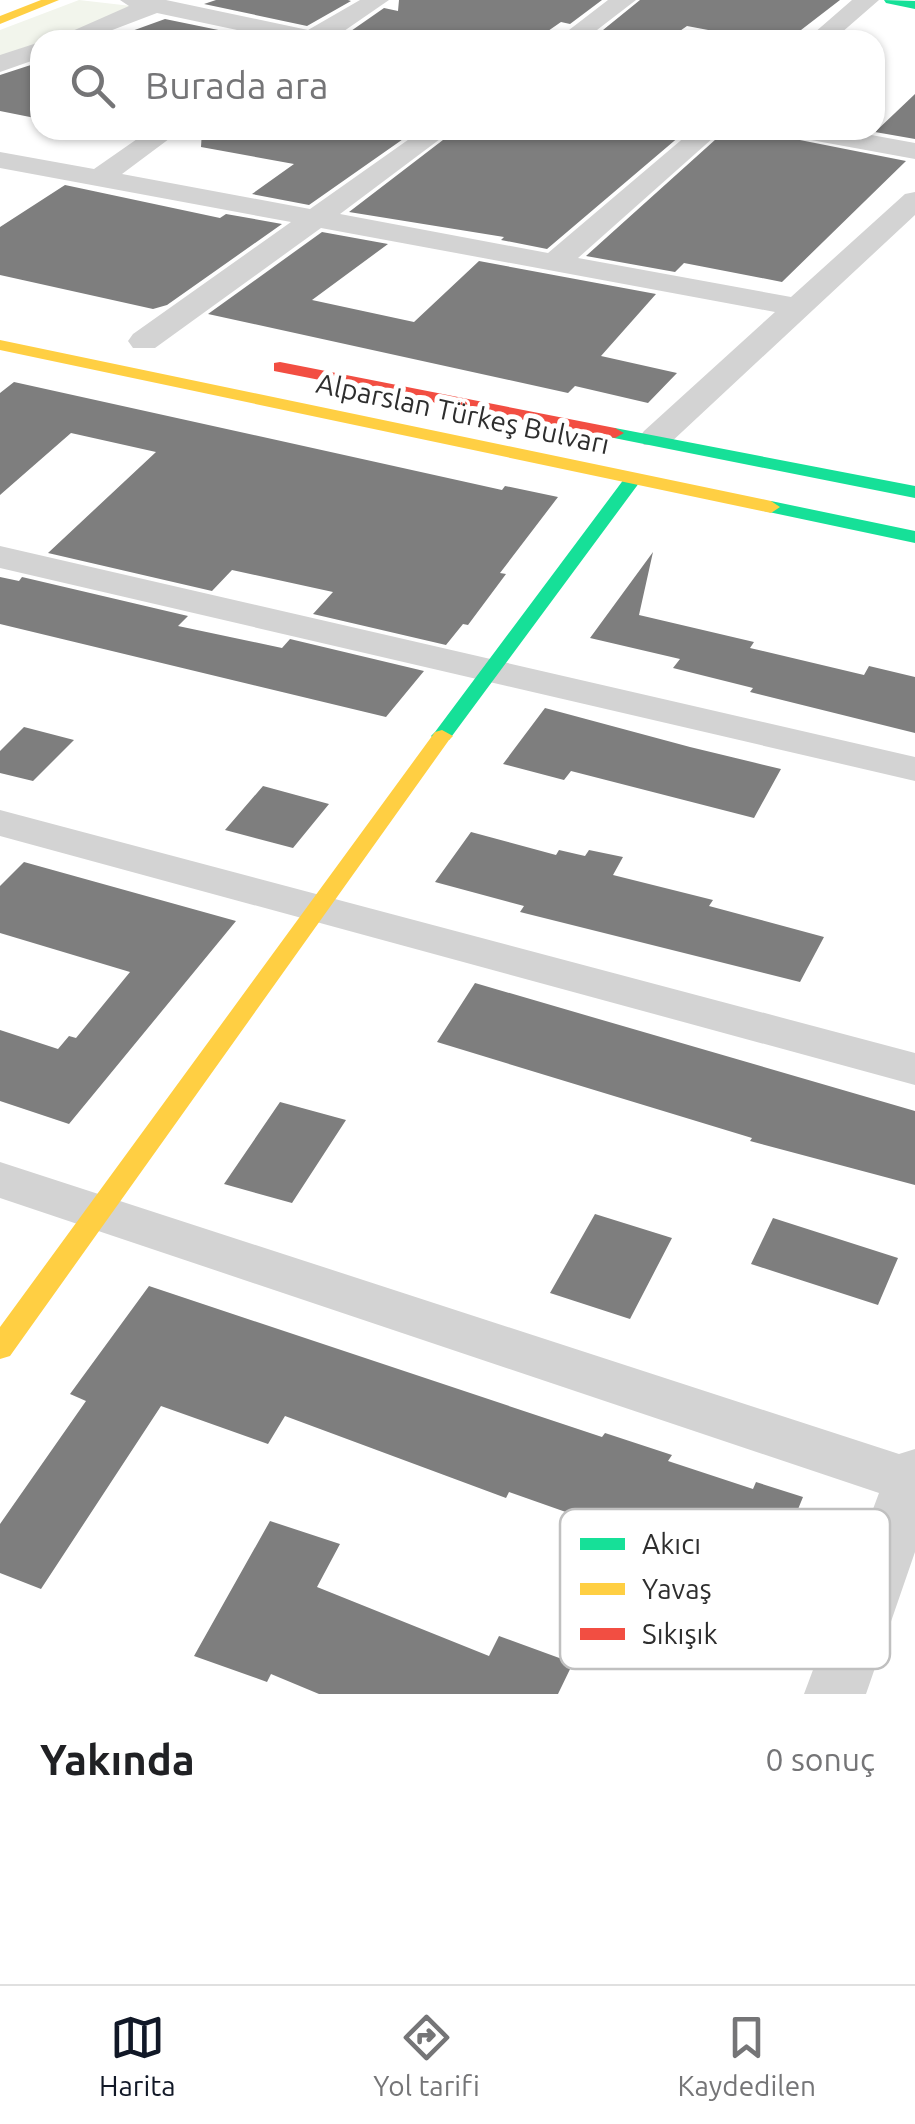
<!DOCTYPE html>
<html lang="tr">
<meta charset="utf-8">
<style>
:root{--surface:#fff;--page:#f2f2f2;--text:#202124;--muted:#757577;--line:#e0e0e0;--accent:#111827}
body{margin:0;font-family:Ubuntu,sans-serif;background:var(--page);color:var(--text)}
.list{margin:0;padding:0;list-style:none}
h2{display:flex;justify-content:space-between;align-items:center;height:130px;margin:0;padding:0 40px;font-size:42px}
h2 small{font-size:32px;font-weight:400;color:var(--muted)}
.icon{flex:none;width:55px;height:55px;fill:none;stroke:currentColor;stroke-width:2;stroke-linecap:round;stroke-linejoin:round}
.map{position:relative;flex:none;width:915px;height:1694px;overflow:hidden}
.search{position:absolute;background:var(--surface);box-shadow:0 2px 8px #0004;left:30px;right:30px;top:30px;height:110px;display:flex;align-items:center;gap:25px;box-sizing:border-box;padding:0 35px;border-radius:30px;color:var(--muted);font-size:38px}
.sheet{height:290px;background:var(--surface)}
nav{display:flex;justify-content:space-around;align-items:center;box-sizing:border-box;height:140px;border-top:2px solid var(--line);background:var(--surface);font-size:28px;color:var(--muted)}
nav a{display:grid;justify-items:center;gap:5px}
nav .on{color:var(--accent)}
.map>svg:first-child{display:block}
.green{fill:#f2f5ec}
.building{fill:#7e7e7e}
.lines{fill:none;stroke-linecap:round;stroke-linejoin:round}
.street{fill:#d3d3d3;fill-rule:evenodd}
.fast{fill:#16e098;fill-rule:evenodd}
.slow{fill:#ffcf43;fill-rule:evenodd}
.jam{fill:#f24e42;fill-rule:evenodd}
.labels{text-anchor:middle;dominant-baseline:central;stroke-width:10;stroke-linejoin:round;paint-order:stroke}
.far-street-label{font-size:28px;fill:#2e2e2e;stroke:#fff}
.key{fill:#fff;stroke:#c0c0c0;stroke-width:2.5}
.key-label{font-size:28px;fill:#2e2e2e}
</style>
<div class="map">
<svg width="915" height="1694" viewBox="0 0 915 1694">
<rect width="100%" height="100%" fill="#fff"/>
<path class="green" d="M79,0L140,7L51,40H40V44L0,59V30Z"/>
<path class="building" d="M216,0H348L351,1L307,26L204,4Z
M399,0H602L570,24L561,22L535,40L464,30L463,40H338L384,8L398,11Z
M640,0H840L788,40H761L687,26L667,40L603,30Z
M165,19L267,40H118V36Z
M40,62V119L0,111V75Z
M915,94V139L875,132Z
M202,130H416L309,205L252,194L294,164L201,147Z
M456,130H687L547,249L501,240L504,237L349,212Z
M726,130H749L906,161L782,282L684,263L675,272L586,256Z
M65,185L220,218L226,214L282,224L167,305L153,309L0,275V227Z
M322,232L388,244L312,300L414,322L479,261L656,294L601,356L677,373L648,403L575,386L568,393L208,314Z
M14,382L502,490L505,486L558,497L500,573L506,574L468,625L463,624L446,645L313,614L333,592L232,570L212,591L48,553L156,452L71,433L0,495V393Z
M653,552L639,615L754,642L750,648L864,675L869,666L915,677V733L750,692L753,688L673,668L680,659L590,638Z
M0,577L19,581L22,577L188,616L178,626L282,648L290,639L424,671L386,717L0,624Z
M545,708L690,747L781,769L754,818L571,771L564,780L503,764Z
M24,727L74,740L33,781L0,773V751Z
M263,786L329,804L293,848L225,830Z
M471,832L556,855L559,850L585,856L589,850L623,857L613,875L713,900L709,906L824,937L800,982L520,912L524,906L435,882Z
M24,862L236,921L69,1124L0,1101V1030L58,1049L69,1036L76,1038L130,972L0,933V886Z
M475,983L915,1111V1185L750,1141L752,1138L437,1042Z
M280,1102L346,1120L292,1203L224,1184Z
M595,1214L672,1238L630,1319L550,1293Z
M773,1218L898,1258L878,1305L751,1264Z
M149,1286L602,1437L605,1433L672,1455L668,1461L753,1489L756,1482L803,1497L763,1595L680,1565L685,1554L509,1492L506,1498L285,1416L268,1444L161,1406L41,1589L0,1573V1524L86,1401L70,1394Z
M270,1521L340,1544L317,1587L489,1656L499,1636L573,1663L558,1694H319L271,1674L267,1682L194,1656Z"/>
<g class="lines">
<path class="street" d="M120,0H166L308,30L360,0H389L331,40H285L157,13L86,40H52L129,6Z
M608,0H636L584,40H556Z
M852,0H879L833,40H806Z
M40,42V58L0,72V55Z
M150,130H181L122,174L310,209L422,130H452L340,214L548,253L693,130H722L578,258L791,297L905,194L915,192V215L668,445H644L639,438L644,431L775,312L321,228L155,348H133L128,341L133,334L291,222L0,168V152L94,169Z
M787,130H844L915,143V159L800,138Z
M0,546L915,757V781L0,568Z
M0,810L915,1053V1085L0,836Z
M0,1162L899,1454L915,1449V1552L866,1694H804L879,1493L0,1198Z"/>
<path class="fast" d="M884,0L915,1V9L886,3Z
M615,428L915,486V498L609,437L606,433Z
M633,474L642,479L449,740H435L431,736L435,732L627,475Z
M771,501L915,531V543L764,511V503Z"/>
<path class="slow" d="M41,0H59L0,24V16Z
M0,340L771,501L780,507L771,513L0,350Z
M442,730L453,736L449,740L10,1356L0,1359V1327L435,732Z"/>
<path class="jam" d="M280,362L615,428L624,433L615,438L274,371V363Z"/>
</g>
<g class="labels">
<g class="far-street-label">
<text transform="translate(463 413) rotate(12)">Alparslan Türkeş Bulvarı</text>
</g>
</g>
<rect x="560" y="1509" width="330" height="160" rx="15" class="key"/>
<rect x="580" y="1538" width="45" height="12" fill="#16e098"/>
<rect x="580" y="1583" width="45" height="12" fill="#ffcf43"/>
<rect x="580" y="1628" width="45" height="12" fill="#f24e42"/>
<g class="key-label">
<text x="642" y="1554">Akıcı</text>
<text x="642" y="1599">Yavaş</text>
<text x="642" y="1644">Sıkışık</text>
</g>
</svg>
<div class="search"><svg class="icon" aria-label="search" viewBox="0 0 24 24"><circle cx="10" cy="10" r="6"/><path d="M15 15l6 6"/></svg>Burada ara</div>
</div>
<section class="sheet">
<h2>Yakında<small>0 sonuç</small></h2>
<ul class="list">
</ul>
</section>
<nav>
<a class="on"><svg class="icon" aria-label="map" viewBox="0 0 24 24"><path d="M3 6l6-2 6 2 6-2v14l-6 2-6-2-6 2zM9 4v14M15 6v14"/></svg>Harita</a>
<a><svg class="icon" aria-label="directions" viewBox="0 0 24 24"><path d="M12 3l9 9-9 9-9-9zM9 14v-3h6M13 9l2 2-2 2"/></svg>Yol tarifi</a>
<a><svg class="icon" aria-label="saved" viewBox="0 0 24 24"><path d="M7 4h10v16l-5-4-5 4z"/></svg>Kaydedilen</a>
</nav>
